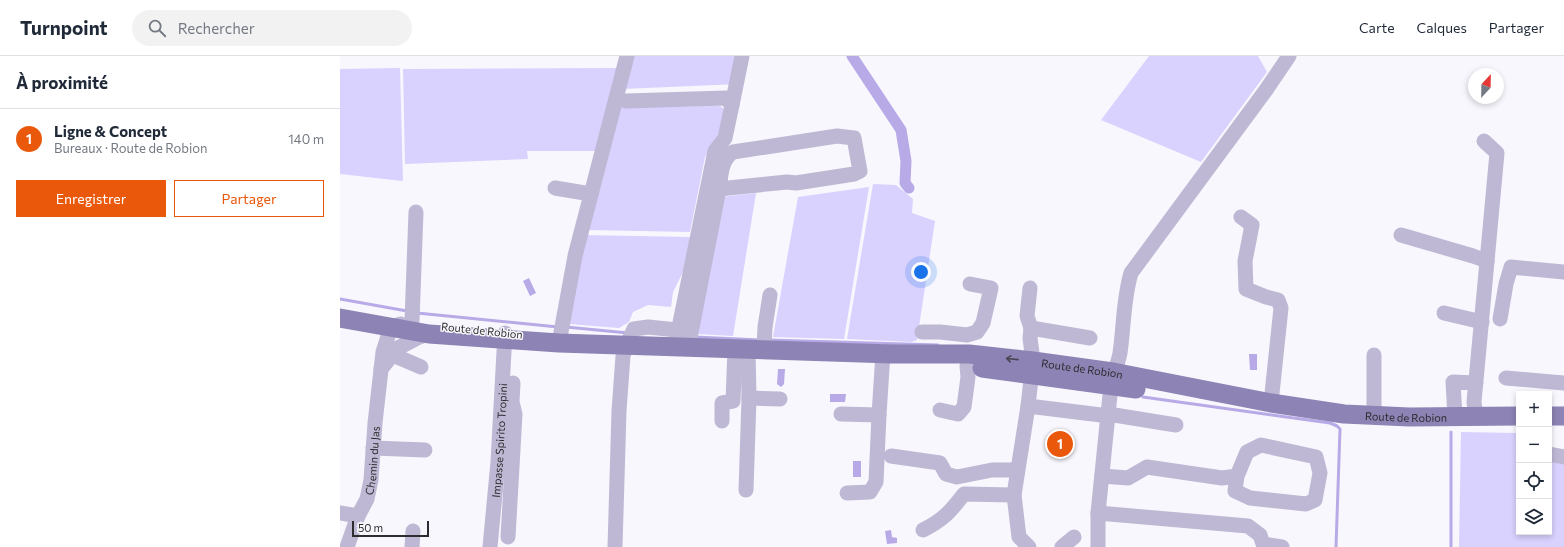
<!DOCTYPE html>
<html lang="fr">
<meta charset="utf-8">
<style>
:root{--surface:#fff;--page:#f2f2f3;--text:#1f2937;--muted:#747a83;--line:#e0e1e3;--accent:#ea580c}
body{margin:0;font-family:Commissioner,sans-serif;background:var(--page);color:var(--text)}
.controls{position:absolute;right:12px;bottom:12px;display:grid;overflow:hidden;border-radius:0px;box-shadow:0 2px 6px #0003}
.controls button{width:36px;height:36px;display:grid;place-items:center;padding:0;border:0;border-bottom:1px solid var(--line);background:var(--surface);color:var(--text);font:20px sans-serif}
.compass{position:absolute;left:1128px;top:12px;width:36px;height:36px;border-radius:50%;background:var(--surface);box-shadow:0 2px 6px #0003;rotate:22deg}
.scale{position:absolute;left:12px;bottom:10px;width:77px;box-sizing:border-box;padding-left:4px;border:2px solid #2d2c2e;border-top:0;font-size:11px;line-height:14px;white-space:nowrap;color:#2d2c2e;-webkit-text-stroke:3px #f8f7fd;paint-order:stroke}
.you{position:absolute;left:581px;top:216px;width:14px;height:14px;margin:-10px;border:3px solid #fff;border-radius:50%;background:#1a73e8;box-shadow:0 0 0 6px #1a73e833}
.badge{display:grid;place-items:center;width:26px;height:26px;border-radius:50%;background:var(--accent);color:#fff;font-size:13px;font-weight:700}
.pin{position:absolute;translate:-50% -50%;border:2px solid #fff;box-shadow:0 1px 4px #0006}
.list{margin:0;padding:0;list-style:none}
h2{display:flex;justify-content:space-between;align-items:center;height:52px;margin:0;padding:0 16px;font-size:17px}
h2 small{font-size:13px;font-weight:400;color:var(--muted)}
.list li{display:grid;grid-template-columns:26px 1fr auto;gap:12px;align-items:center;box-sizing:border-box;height:60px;padding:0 16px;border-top:1px solid var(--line)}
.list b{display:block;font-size:15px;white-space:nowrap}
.list p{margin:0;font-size:13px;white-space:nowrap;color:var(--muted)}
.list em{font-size:13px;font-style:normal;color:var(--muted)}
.actions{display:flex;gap:8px;padding:12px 16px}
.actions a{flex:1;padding:9px 0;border:1px solid var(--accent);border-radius:0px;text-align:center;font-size:14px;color:var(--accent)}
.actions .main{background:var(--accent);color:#fff}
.icon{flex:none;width:22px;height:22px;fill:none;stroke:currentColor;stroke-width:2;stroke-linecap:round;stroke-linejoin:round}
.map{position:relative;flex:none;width:1224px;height:491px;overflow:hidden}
header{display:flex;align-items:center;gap:24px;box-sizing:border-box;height:56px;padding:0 20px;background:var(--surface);border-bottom:1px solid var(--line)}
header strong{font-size:19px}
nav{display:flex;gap:22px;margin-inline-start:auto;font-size:14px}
.search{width:280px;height:36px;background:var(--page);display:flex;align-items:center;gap:10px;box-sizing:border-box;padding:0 14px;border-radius:22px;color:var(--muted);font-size:15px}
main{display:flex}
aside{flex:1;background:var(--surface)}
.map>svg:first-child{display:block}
.green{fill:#d9d1fe}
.water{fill:#b7aae7}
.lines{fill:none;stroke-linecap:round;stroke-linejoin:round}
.stream{stroke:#b7aae7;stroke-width:3}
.canal{stroke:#b7aae7;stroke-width:11}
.minor{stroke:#beb8d4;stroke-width:15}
.major{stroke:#8d83b4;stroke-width:19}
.oneway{stroke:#4a4656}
.labels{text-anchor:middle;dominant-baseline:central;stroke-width:3;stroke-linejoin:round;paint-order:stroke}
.street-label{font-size:11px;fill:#2d2c2e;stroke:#f8f7fd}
</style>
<header>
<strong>Turnpoint</strong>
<div class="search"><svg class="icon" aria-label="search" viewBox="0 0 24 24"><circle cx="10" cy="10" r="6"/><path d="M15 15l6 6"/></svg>Rechercher</div>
<nav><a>Carte</a><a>Calques</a><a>Partager</a></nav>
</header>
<main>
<aside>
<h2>À proximité<small></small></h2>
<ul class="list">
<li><span class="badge">1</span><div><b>Ligne &amp; Concept</b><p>Bureaux · Route de Robion</p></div><em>140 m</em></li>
</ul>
<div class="actions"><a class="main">Enregistrer</a><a>Partager</a></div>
</aside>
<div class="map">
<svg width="1224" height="491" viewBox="0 0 1224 491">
<rect width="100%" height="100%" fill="#f8f7fd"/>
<path class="green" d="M291,0H404L399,28L282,33Z
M809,0H918L927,16L861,106L761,64Z
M60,12L63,125L0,118V13Z
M277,12L256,95H187L188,103L65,108L63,13Z
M380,50L384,53L383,71L365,101L350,176L249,174L280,51Z
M533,128L556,129L573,143L572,157L595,165L577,284L571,286L507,283Z
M529,131L504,283L433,281L458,141Z
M416,137L393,280L357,278L381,141Z
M244,179L350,181L346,210L333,236L331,251L308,249L293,256L289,266L279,272L229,268Z
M1121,376L1178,377L1179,379V476H1209V402L1224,404V491H1119Z"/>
<path class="water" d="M189,222L196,237L190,240L183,225Z
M909,298H917V314H910Z
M438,313H445L444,328L441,331L437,328Z
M490,338H506L505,346H490Z
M513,405H521V421H513Z
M551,474L552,481L557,482V487L547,488L545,475Z"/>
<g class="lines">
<path class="stream" d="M0,243L67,255
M77,257L218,271
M226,271L288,277
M355,281L420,284
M429,284L598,289
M803,341L990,367L997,370L1000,373L996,491
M1111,491V376"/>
<path class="canal" d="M512,0L561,74L566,105L565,127L569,132"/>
<g class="minor">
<path d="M286,45L386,42L392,49L385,82L375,95L335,291"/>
<path d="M392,49L402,0"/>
<path d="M215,132L251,138"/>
<path d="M901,161L912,169L905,205L906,233L926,241L938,244L941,252L931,347"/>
<path d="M1061,179L1133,200L1147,205"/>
<path d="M690,232L687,260L691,272"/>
<path d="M1104,257L1142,266"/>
<path d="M1160,263L1166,228L1171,211L1224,216"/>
<path d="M72,265L76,156"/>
<path d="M582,276H600L627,279L637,276L643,267L651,232L630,228"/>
<path d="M219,287L235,200L287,0"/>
<path d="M348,292L379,133L447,126L456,127L514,118L520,115L514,82L497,80L393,96C381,104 381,119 379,133"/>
<path d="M424,293L425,271L430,239"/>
<path d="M53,299L81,311"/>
<path d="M1034,299V360"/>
<path d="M41,313L58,292L79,281L89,278"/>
<path d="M1166,322L1224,327"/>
<path d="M409,342L440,343"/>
<path d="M688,350L761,359"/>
<path d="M600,354L618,358L624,351L628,321L627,310"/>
<path d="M501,358L539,359L543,297"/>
<path d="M768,358L836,369"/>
<path d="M1115,361L1113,326L1136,327"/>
<path d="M1136,361L1134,346L1157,97L1144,85"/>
<path d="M382,365V347L393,345L395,293"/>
<path d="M33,392L85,394"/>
<path d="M1209,398L1224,401"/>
<path d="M551,400L600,407L606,418L617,421L652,414H677"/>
<path d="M762,420L788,422L807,411L882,422L897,420L907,396L921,389L976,401L980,417L975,444L966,448L910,442L895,435L897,420"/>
<path d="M406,434L409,342L408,293"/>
<path d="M507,437L530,436L536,426L539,359"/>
<path d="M0,457L18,460"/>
<path d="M758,457L908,470L920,479L923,488L942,491"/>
<path d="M583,474C603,464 610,456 624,438L674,439"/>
<path d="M168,481L175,358L172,346L173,327"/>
<path id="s1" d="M7,491L18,460L27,443L31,424L35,367L43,296L51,271L61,268"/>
<path d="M72,491L73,475"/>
<path id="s2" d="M150,491L158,406L165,277"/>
<path d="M275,491L279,355L283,300L287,288L294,273L308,271L337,274"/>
<path d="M689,491L679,481L674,439L688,350L693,305L690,282L691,272L750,282"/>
<path d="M722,491L734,481"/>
<path d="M758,491V457L771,329C773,318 778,308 780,297C784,270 783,244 791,217L926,34L949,0"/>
</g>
<g class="major">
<path id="s3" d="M0,262L89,278L219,287L551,298H629L693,305L773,316L931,347L1004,358L1069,361L1179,360"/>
<path d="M642,312L796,333"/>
<path d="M1209,360H1224"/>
</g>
</g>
<defs><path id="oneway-shaft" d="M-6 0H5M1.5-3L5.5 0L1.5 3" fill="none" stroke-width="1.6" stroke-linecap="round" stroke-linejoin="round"/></defs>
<use class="oneway" href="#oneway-shaft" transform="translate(672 303) rotate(-174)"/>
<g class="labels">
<g class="street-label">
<text transform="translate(142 274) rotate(6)">Route de Robion</text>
<text stroke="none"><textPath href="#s3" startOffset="745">Route de Robion</textPath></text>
<text stroke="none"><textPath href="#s3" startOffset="1073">Route de Robion</textPath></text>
<text stroke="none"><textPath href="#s2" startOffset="107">Impasse Spirito Tropini</textPath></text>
<text stroke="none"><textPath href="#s1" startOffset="91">Chemin du Jas</textPath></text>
</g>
</g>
</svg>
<div class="controls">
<button>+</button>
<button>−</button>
<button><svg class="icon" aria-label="locate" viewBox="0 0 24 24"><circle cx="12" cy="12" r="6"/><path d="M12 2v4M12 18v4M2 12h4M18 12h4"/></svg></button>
<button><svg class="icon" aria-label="layers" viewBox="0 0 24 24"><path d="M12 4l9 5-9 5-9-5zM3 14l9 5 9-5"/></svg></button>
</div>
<svg class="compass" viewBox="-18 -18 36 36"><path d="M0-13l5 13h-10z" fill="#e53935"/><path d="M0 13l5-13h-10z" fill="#747a83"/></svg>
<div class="scale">50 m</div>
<div class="you"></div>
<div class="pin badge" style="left:720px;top:388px">1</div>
</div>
</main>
